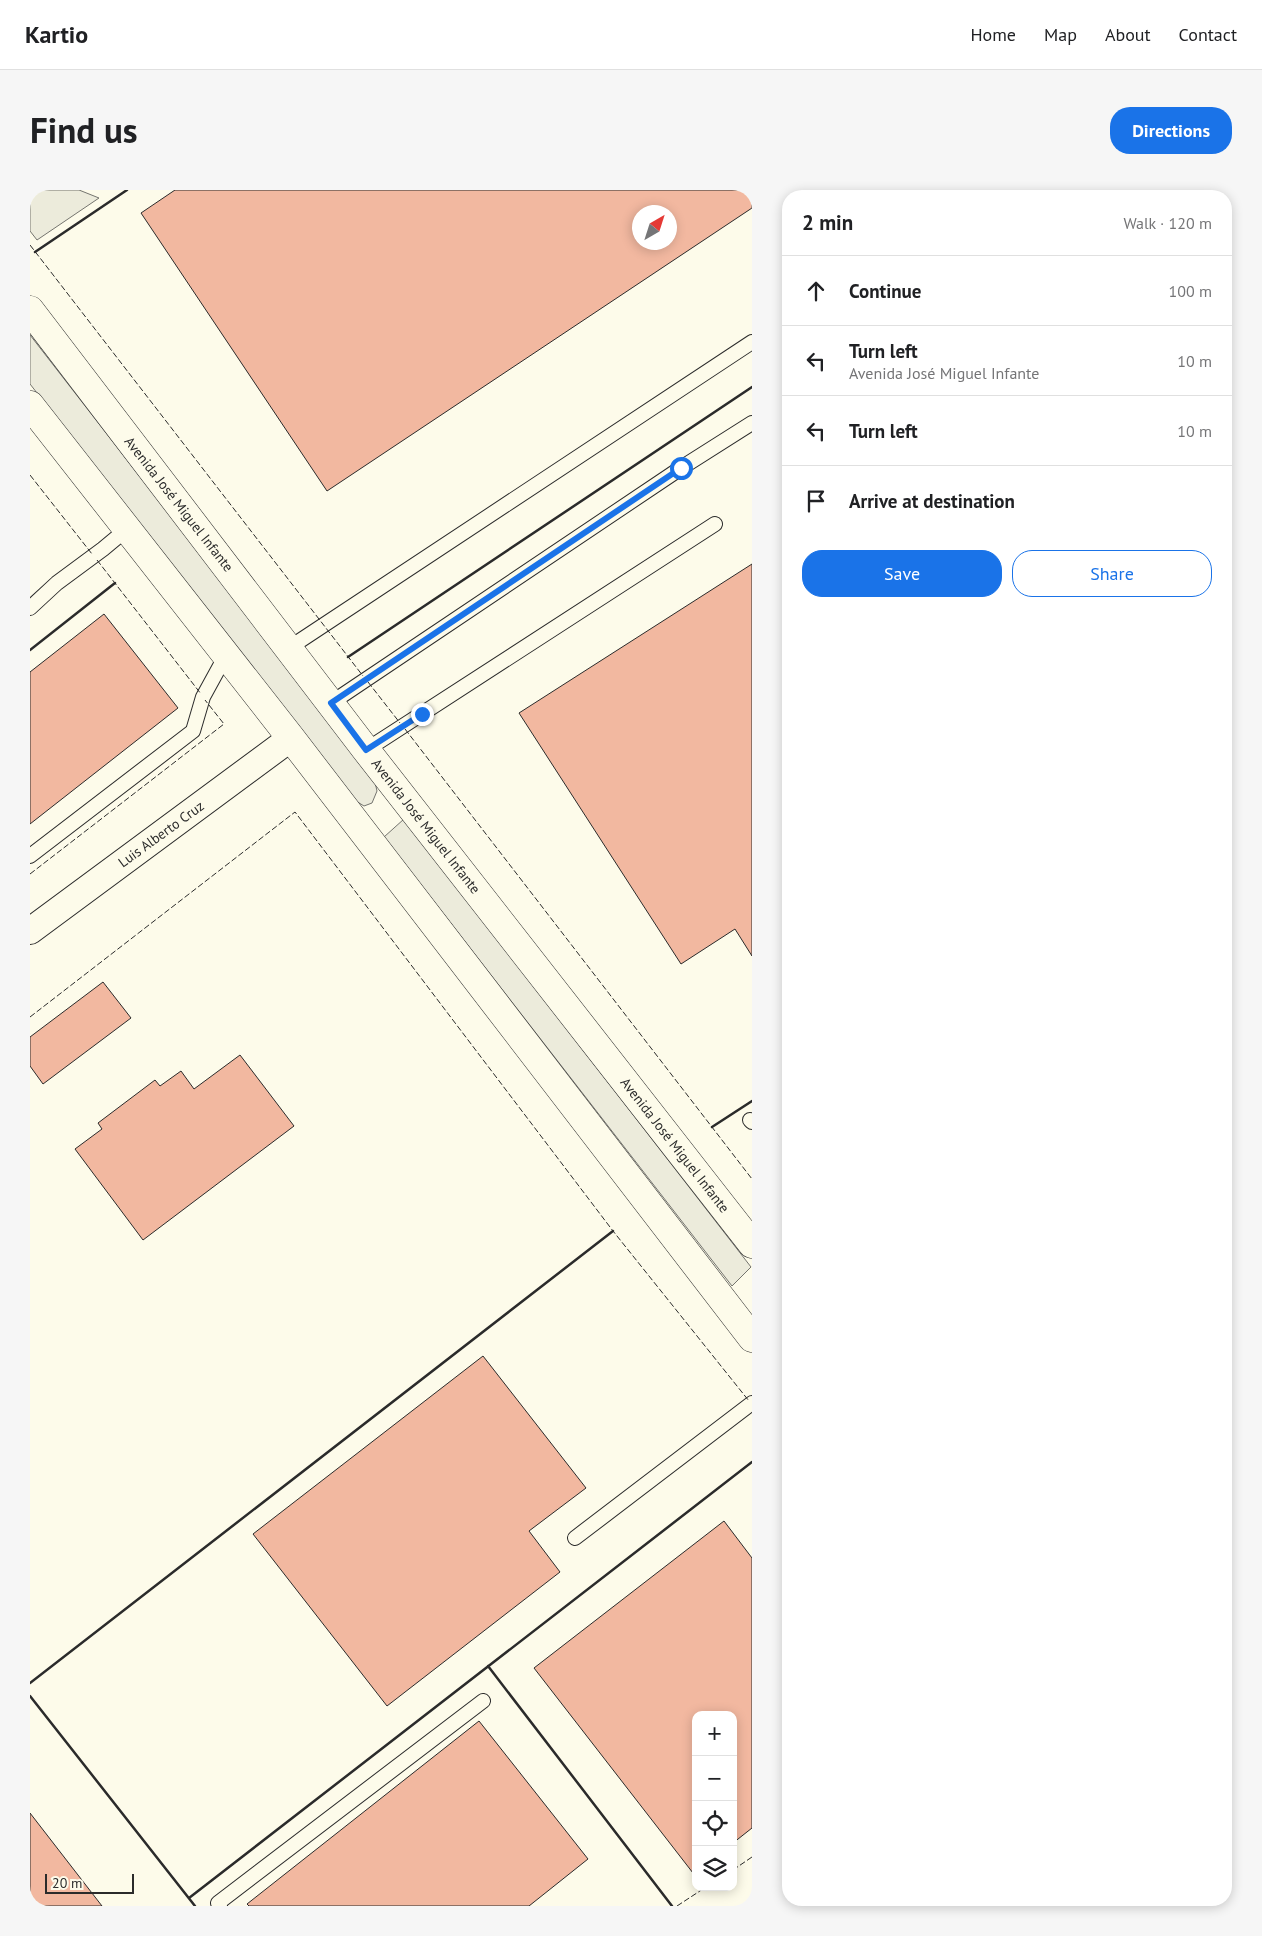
<!DOCTYPE html>
<meta charset="utf-8">
<style>
:root{--surface:#fff;--page:#f6f6f6;--text:#202124;--muted:#757577;--line:#e0e0e0;--accent:#1a73e8}
body{margin:0;font-family:"PT Sans",sans-serif;background:var(--page);color:var(--text)}
.controls{position:absolute;right:15px;bottom:15px;display:grid;overflow:hidden;border-radius:10px;box-shadow:0 2px 12px #0003}
.controls button{width:45px;height:45px;display:grid;place-items:center;padding:0;border:0;border-bottom:1px solid var(--line);background:var(--surface);color:var(--text);font:25px sans-serif}
.compass{position:absolute;left:602px;top:15px;width:45px;height:45px;border-radius:50%;background:var(--surface);box-shadow:0 2px 12px #0003;rotate:39deg}
.scale{position:absolute;left:15px;bottom:12px;width:89px;box-sizing:border-box;padding-left:5px;border:2px solid #2b2b2b;border-top:0;font-size:14px;line-height:18px;white-space:nowrap;color:#2b2b2b;-webkit-text-stroke:4px #fdfbea;paint-order:stroke}
.stop{position:absolute;width:15px;height:15px;margin:-11px;border:4px solid #1a73e8;border-radius:50%;background:#fff}
.stop.end{background:#1a73e8;border-color:#fff;box-shadow:0 1px 5px #0008}
.list{margin:0;padding:0;list-style:none}
h2{display:flex;justify-content:space-between;align-items:center;height:65px;margin:0;padding:0 20px;font-size:21px}
h2 small{font-size:16px;font-weight:400;color:var(--muted)}
.list li{display:grid;grid-template-columns:32px 1fr auto;gap:15px;align-items:center;box-sizing:border-box;height:70px;padding:0 20px;border-top:1px solid var(--line)}
.list b{display:block;font-size:19px;white-space:nowrap}
.list p{margin:0;font-size:16px;white-space:nowrap;color:var(--muted)}
.list em{font-size:16px;font-style:normal;color:var(--muted)}
.actions{display:flex;gap:10px;padding:15px 20px}
.actions a{flex:1;padding:11px 0;border:1px solid var(--accent);border-radius:20px;text-align:center;font-size:18px;color:var(--accent)}
.actions .main{background:var(--accent);color:#fff}
.icon{flex:none;width:28px;height:28px;fill:none;stroke:currentColor;stroke-width:2;stroke-linecap:round;stroke-linejoin:round}
.map{position:relative;flex:none;width:722px;height:1716px;overflow:hidden;border-radius:20px}
header{display:flex;align-items:center;gap:30px;box-sizing:border-box;height:70px;padding:0 25px;background:var(--surface);border-bottom:1px solid var(--line)}
header strong{font-size:24px}
nav{display:flex;gap:28px;margin-inline-start:auto;font-size:18px}
.intro{display:flex;align-items:center;justify-content:space-between;box-sizing:border-box;height:120px;padding:0 30px}
h1{margin:0;font-size:35px}
.button{padding:12px 22px;border-radius:20px;background:var(--accent);color:#fff;font-size:18px;font-weight:700}
main{display:flex;gap:30px;padding:0 30px}
aside{flex:1;background:var(--surface);border-radius:20px;box-shadow:0 2px 12px #0003}
.map>svg:first-child{display:block}
.green{fill:#ecebdb;stroke:#74746e}
.building{fill:#f2b8a0;stroke:#2b2b2b;fill-rule:evenodd}
.lines{fill:none;stroke-linecap:round;stroke-linejoin:round}
.service-casing{stroke:#2b2b2b;stroke-width:16}
.minor-casing{stroke:#2b2b2b;stroke-width:28}
.tertiary-casing{stroke:#2b2b2b;stroke-width:29}
.service{stroke:#fdfbea;stroke-width:14}
.minor{stroke:#fdfbea;stroke-width:26}
.tertiary{stroke:#fdfbea;stroke-width:28}
.fence{stroke:#2b2b2b;stroke-width:1;stroke-dasharray:6 2.5;stroke-linecap:butt}
.wall{stroke:#2b2b2b;stroke-width:2.5}
.route{stroke:#1a73e8;stroke-width:6}
.labels{text-anchor:middle;dominant-baseline:central;stroke-width:4;stroke-linejoin:round;paint-order:stroke}
.street-label{font-size:14px;fill:#2b2b2b;stroke:#fdfbea}
</style>
<header>
<strong>Kartio</strong>
<nav><a>Home</a><a>Map</a><a>About</a><a>Contact</a></nav>
</header>
<div class="intro"><h1>Find us</h1><a class="button">Directions</a></div>
<main>
<div class="map">
<svg width="722" height="1716" viewBox="0 0 722 1716">
<rect width="100%" height="100%" fill="#fdfbea"/>
<path class="green" d="M0,0H49L69,8L7,50L0,41Z
M0,145L344,588L347,601L342,613L334,616L326,611L0,194Z
M374,629L721,1077L702,1096L354,647Z"/>
<path class="building" d="M145,0H722V18L297,301L111,23ZM610,22H640V52H610Z
M722,374V766L705,739L651,774L489,523Z
M74,424L148,518L0,634V482Z
M73,792L101,828L13,894L0,876V847Z
M210,865L264,936L113,1050L45,959L72,939L68,933L125,890L130,896L151,881L164,899Z
M453,1166L556,1298L499,1341L530,1382L357,1516L223,1344Z
M694,1331L722,1368V1638L703,1653V1525H666V1682L663,1683L504,1478Z
M449,1531L558,1669L499,1716H219L217,1714Z
M0,1623L72,1716H0Z"/>
<g class="lines">
<g class="service-casing">
<path id="service" d="M0,418L27,393L73,359L97,339
M259,458L722,152
M301,513L651,278L722,233
M336,560L685,334
M0,666L163,541L173,507L196,465
M720,930L722,932
M545,1348L722,1213
M190,1716L188,1713L453,1511"/>
</g>
<g class="minor-casing">
<path id="minor" d="M0,741L261,548"/>
</g>
<g class="tertiary-casing">
<path id="tertiary" d="M0,120L336,560L722,1054
M0,215L261,548L722,1148"/>
</g>
<use href="#service" class="service"/>
<use href="#minor" class="minor"/>
<use href="#tertiary" class="tertiary"/>
<path class="fence" d="M0,55L333,486
M0,285L62,364
M67,370L171,504
M338,492L370,533
M375,539L722,989
M0,684L194,534L175,510
M0,827L265,622L583,1041L719,1211
M703,1680L722,1667
M647,1716L676,1697"/>
<path class="wall" d="M5,62L97,0
M0,460L85,393
M318,467L722,197
M682,937L722,911
M458,1476L642,1716
M0,1493L583,1041
M0,1506L165,1716
M159,1708L722,1272"/>
</g>
<g class="lines">
<path class="route" d="M392,524L336,560L301,513L651,278"/>
</g>
<g class="labels">
<g class="street-label">
<text transform="translate(149 314) rotate(52)">Avenida José Miguel Infante</text>
<text transform="translate(396 636) rotate(52)">Avenida José Miguel Infante</text>
<text transform="translate(131 644) rotate(-36)">Luis Alberto Cruz</text>
<text transform="translate(645 955) rotate(52)">Avenida José Miguel Infante</text>
</g>
</g>
</svg>
<div class="controls">
<button>+</button>
<button>−</button>
<button><svg class="icon" aria-label="locate" viewBox="0 0 24 24"><circle cx="12" cy="12" r="6"/><path d="M12 2v4M12 18v4M2 12h4M18 12h4"/></svg></button>
<button><svg class="icon" aria-label="layers" viewBox="0 0 24 24"><path d="M12 4l9 5-9 5-9-5zM3 14l9 5 9-5"/></svg></button>
</div>
<svg class="compass" viewBox="-18 -18 36 36"><path d="M0-13l5 13h-10z" fill="#e53935"/><path d="M0 13l5-13h-10z" fill="#757577"/></svg>
<div class="scale">20 m</div>
<div class="stop" style="left:651px;top:278px"></div>
<div class="stop end" style="left:392px;top:524px"></div>
</div>
<aside>
<h2>2 min<small>Walk · 120 m</small></h2>
<ul class="list">
<li><svg class="icon" aria-label="ahead" viewBox="0 0 24 24"><path d="M12 20V5M6 11l6-6 6 6"/></svg><div><b>Continue</b></div><em>100 m</em></li>
<li><svg class="icon" aria-label="left" viewBox="0 0 24 24"><path d="M17 20v-9H6M10 6l-5 5 5 5"/></svg><div><b>Turn left</b><p>Avenida José Miguel Infante</p></div><em>10 m</em></li>
<li><svg class="icon" aria-label="left" viewBox="0 0 24 24"><path d="M17 20v-9H6M10 6l-5 5 5 5"/></svg><div><b>Turn left</b></div><em>10 m</em></li>
<li><svg class="icon" aria-label="arrive" viewBox="0 0 24 24"><path d="M6 21V4h12l-3 4 3 4H6"/></svg><div><b>Arrive at destination</b></div></li>
</ul>
<div class="actions"><a class="main">Save</a><a>Share</a></div>
</aside>
</main>
